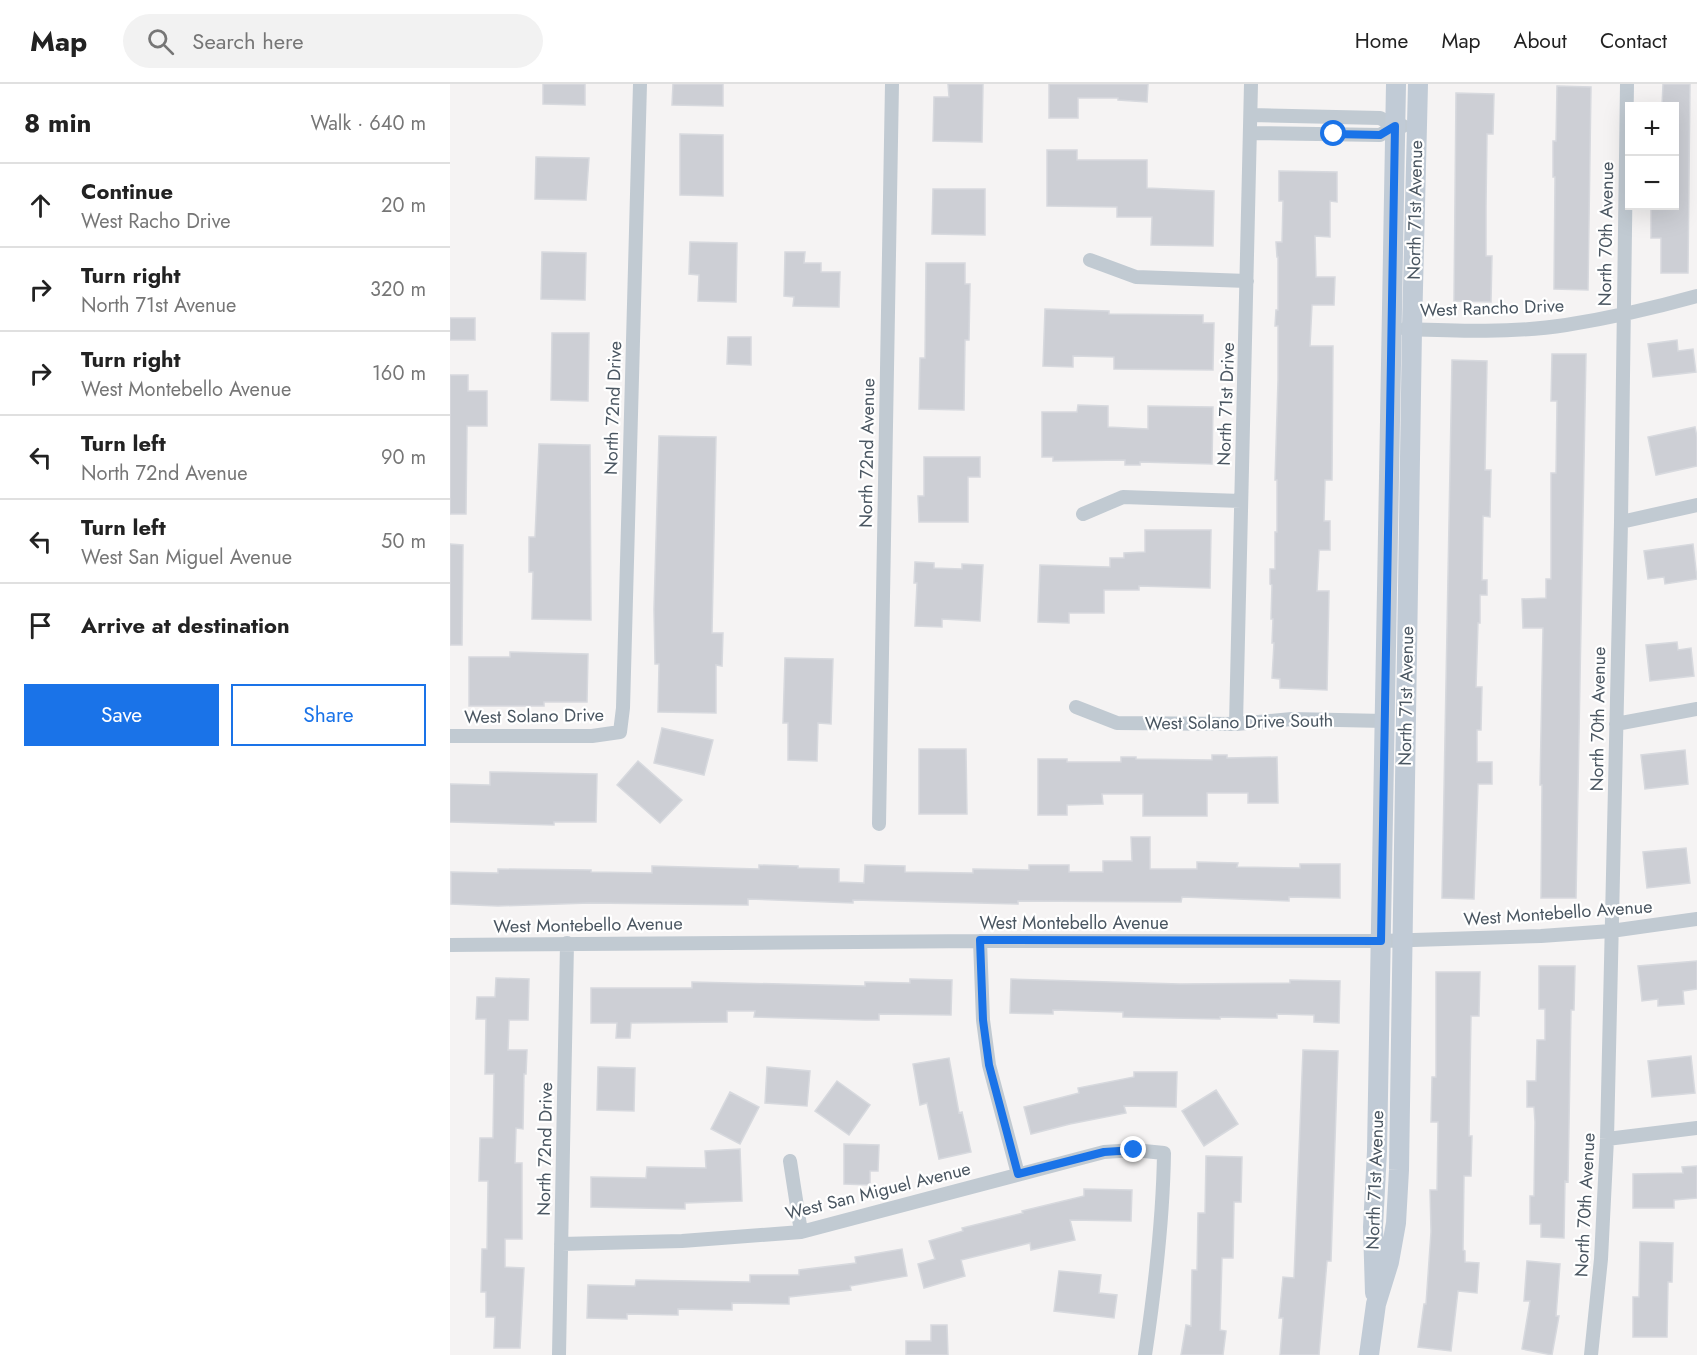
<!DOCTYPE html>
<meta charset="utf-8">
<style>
:root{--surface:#fff;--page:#f2f2f2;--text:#222;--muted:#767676;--line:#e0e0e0;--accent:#1a73e8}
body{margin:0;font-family:Jost,sans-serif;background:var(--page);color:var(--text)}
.controls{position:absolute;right:18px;top:18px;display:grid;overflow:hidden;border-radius:0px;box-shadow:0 6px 24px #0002}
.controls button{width:54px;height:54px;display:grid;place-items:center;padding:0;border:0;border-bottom:2px solid var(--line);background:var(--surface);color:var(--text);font:30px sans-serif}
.stop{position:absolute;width:18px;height:18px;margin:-14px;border:4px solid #1a73e8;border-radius:50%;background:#fff}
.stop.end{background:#1a73e8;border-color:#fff;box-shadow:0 2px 6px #0008}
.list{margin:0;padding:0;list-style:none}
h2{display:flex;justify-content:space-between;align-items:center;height:78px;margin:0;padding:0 24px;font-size:26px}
h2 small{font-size:20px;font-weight:400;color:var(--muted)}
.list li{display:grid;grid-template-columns:39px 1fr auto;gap:18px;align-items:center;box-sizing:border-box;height:84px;padding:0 24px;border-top:2px solid var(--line)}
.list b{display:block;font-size:22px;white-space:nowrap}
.list p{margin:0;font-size:20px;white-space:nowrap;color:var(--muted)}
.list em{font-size:20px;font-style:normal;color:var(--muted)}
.actions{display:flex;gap:12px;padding:18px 24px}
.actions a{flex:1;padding:14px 0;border:2px solid var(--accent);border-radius:0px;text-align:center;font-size:21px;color:var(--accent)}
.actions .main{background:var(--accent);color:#fff}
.icon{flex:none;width:33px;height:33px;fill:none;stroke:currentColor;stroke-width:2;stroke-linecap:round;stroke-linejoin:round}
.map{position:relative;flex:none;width:1247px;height:1271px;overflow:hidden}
header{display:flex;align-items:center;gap:36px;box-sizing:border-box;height:84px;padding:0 30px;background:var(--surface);border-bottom:2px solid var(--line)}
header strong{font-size:28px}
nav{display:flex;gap:33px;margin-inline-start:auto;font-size:21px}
.search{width:420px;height:54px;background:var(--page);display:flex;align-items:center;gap:15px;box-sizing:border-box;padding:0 21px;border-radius:33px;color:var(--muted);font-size:22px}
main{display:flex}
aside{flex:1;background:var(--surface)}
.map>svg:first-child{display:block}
.building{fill:#cdcfd5;stroke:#d7d9de;stroke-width:1.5}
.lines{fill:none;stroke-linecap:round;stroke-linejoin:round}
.street{stroke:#c1cad2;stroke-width:14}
.secondary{stroke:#c1cbd6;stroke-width:20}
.route{stroke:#1a73e8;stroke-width:8}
.labels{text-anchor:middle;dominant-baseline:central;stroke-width:4.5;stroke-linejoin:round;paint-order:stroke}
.street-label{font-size:18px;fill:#4a5661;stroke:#fff}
</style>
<header>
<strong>Map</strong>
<div class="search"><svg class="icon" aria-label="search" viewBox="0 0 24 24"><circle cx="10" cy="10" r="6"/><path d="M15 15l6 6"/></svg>Search here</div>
<nav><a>Home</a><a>Map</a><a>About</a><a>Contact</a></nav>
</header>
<main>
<aside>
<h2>8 min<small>Walk · 640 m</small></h2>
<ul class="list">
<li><svg class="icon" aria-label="ahead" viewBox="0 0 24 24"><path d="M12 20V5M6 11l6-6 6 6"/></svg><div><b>Continue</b><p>West Racho Drive</p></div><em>20 m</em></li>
<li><svg class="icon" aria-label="right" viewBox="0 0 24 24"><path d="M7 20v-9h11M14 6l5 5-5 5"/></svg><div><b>Turn right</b><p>North 71st Avenue</p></div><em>320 m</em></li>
<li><svg class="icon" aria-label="right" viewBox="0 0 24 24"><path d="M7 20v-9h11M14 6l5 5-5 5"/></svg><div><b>Turn right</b><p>West Montebello Avenue</p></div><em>160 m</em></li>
<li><svg class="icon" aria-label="left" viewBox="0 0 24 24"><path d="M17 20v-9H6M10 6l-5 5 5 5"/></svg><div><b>Turn left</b><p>North 72nd Avenue</p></div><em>90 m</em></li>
<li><svg class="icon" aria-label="left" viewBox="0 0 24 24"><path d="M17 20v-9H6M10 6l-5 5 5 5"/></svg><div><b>Turn left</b><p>West San Miguel Avenue</p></div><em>50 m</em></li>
<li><svg class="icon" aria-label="arrive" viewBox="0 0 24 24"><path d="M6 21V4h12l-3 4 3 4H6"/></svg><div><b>Arrive at destination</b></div></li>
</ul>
<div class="actions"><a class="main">Save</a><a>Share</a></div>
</aside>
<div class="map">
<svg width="1247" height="1271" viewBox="0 0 1247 1271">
<rect width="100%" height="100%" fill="#f5f3f3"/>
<path class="building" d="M93,0H135V21L93,20Z
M223,0H273V22L222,21Z
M498,0H533L532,58L483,57L484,13H499Z
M599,0H698L697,18L668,16V14H628V34H599Z
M1213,0H1240L1238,189H1211V154H1201V124H1224V22H1212Z
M1107,2L1141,3L1138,206L1104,205L1105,93H1103V57H1106Z
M1006,9L1044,10L1043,50H1037L1036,122V172H1042L1041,218L1004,217Z
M230,50L273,51V112L230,111Z
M597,66H627V76H697V104L764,107L763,162L701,161L702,133H667V123L597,122Z
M86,73L139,74L136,116L85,115Z
M829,87L887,88V118L880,117V153L865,152L866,193H885L884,221H862L860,262H883L882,396H875L874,437H880V466H869L867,507H879L877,606L830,604V595L822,594L824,559H822L823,535H821L822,501L820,500V485H825V448H827V396H825L828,296V242H825L826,226H828V173H827L826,158H832L833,117H829Z
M483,105H535V151L482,150Z
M240,158L287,159L286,218L248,217L249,191L239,190Z
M92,168L136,169L135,216L91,215Z
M335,168H355L354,179H371V188H390L389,223L343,222L344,213L334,212Z
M476,179H515V200H520L519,256H515L514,326L469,325L470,274H475Z
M595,225L659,227V230L753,231V239H764L763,286L664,285V273L623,272V283L593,282Z
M0,234H25V256H0Z
M102,249H139L138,317L101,316Z
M278,253H301V281L277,280Z
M1227,256L1228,267L1243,265L1246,288L1203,293L1198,260Z
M1102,270H1136L1126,814H1091L1092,701H1090L1093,544H1073L1072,515L1096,514V495H1101V389H1106L1107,317H1101Z
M1002,276L1037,277L1035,386H1041L1040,433L1033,432L1032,496H1037V511H1030V539H1028L1026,603H1032L1031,646H1027V678H1042V700H1028L1024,815L992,814Z
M0,291H18V307H37V342H17L16,430H0Z
M628,321L658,322V343L698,345V322L763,323L762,380L690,378V381H675V376L603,377V373H592V328H627Z
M1245,343L1247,353V382L1206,391L1198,353Z
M209,352L266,353L262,549H273L272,582L266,581V629L208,628L209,580H205L204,525Z
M89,360L140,361L141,536L82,535L83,488H79V453H85Z
M474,373H530V393H518V438H469L468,412H474Z
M695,446H761L760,504L689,502V506H654V529H619V539L588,538L590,481L660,483V474H674V469L695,468Z
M0,460L13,461L12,561H0Z
M1243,460L1247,495L1215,500L1214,493L1198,495L1194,467Z
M465,478L484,479V484L512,485V480L533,481L530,537L492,535V543L465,542L467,499H464Z
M1227,558L1228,566L1241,564L1244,592L1200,597L1196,561Z
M60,568L138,570L137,618H94V622H19V573H60Z
M335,574L383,575L381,640L368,639L367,677L338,676V639H333Z
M212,644L263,656L254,691L204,679Z
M469,665H516L517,730H469Z
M1235,666L1238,700L1195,705L1191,671Z
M762,671H777V674L827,673L828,719H798V709H757V732H693V710H652L653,720L617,721V731H588V675H617V678H671V673H686V675L762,676Z
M188,677L232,716L210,739L167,701Z
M40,688L147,690L146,738H104V741L0,738V700L40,701Z
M681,753H700V785H747V778L788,779L787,783L850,784V780H890V814L839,813V817L732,813L731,818L568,817V820L403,816V819L298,815V821L140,819L48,822L1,820V788L48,789V785L141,786V788L202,789V782L309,785V781L348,782V784L389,785V798L414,799L415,781L455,782V788L523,789V785L579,786V781H619V788H653V777H682Z
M1236,764L1240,799L1197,804L1193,768Z
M1247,877V905L1233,907L1234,920L1208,922V915L1192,917L1188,882Z
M1089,882H1125L1124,926H1121L1118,1098L1115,1097L1114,1154L1091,1153V1140H1080V1112H1084L1085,1038L1084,1023H1077V997H1086L1087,956H1095V925H1089Z
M986,888H1030L1029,932H1021L1019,1052H1022L1021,1092H1014L1013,1166L1015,1167V1178L1029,1179L1027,1209L1008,1207L1001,1267L968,1263L974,1220H976L981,1148L980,1106H987L988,1038H981L982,993H986Z
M46,894L79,895L78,936H59L58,966H77L76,990H74L73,1045L66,1044L65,1079H72V1155H55V1183L74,1184L70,1264H44L45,1233H36V1208H31L32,1165H37L38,1097H29L30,1054H43L44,990H35L36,935H26L27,913H45Z
M460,895L502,896L501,931L429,930V936H415L304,933L305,927H277V938L181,939L180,954H166L167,939H141V904H242V898L415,902V898L460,899Z
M561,895L730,900L840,899V896L890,897L889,939L864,938V931L827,930V934L770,933V935L673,933V928L603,926V930L560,929Z
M853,966L888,967L881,1177H877L869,1271H830L833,1234H829L833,1193L844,1194Z
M1241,972L1245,1009L1202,1013L1198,977Z
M499,974L509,1029L512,1028L521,1068L489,1075L477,1019L470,1021L463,980Z
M148,983L185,984L184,1027L147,1026Z
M317,983L360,987L357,1022L315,1019Z
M684,988H727L726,1023L674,1022L676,1029L620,1040L581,1050L574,1023L629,1009L628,1004L684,993Z
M387,997L420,1021L399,1051L365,1027Z
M766,1006L788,1040L754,1062L732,1027Z
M280,1008L309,1023L290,1060L261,1045Z
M394,1060L429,1061L428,1087H420V1101L394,1100Z
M290,1065L292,1117L235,1119V1125L141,1123V1093L196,1094L197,1083L256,1084L255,1067Z
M756,1072L792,1073L791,1118H784L783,1174H772L770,1246L776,1247L773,1271H731L736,1241L741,1242L742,1186H747L748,1129H755Z
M1247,1082V1114L1224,1116V1124H1183V1090L1233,1089L1232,1083Z
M634,1105L682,1106L681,1137L620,1136L625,1156L581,1166L580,1159L511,1176L515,1192L474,1204L468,1180L485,1175L479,1157L513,1147L512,1144L573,1129L572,1127L634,1112Z
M1190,1158L1223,1159L1222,1198H1218L1217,1253H1183V1213H1189Z
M452,1165L457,1192L400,1202L401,1206L339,1213V1220L282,1219V1226L228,1225V1231L177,1230V1235L137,1234L138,1201L185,1202L186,1196L300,1198V1191H349V1186L406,1179L405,1173Z
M1077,1177L1110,1180L1106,1232H1109L1102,1271L1072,1265L1080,1217H1074Z
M609,1187L651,1191L649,1209L667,1211L664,1234L604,1227Z
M481,1241H497L498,1271H456V1257H481Z"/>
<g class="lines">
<path class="street" d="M801,31L930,34L945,42H953
M800,49L930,51L945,42
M640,176L686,193L797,197
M955,245C1008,247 1064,249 1116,241C1160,234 1204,224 1247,212
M633,430L673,413L791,417
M1171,438L1247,421
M626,623L667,639L786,640L842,635L935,637
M786,640L801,0
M1166,640L1247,625
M0,652H142L170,648L173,624L190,0
M429,740L442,0
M530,857L533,936L539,981L568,1090
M0,861L530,857H931L1091,852L1161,847L1247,835
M1157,1055L1247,1044
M340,1077L351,1148
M111,1160L232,1157L351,1148L654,1068L684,1066L714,1069C713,1137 705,1204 695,1271
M109,1271L117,859
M1141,1271L1151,1175L1157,1055L1171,438L1177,0"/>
<path class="secondary" d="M925,1209L923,1143L927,1067L946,0
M919,1271L926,1220L939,1178L946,1139L949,1086L962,245L968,0"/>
</g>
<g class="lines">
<path class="route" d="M684,1066L654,1068L568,1090L539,981L533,936L530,856L931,857L945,42L930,51L884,50"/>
</g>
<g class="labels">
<g class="street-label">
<text transform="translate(965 126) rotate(-89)">North 71st Avenue</text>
<text transform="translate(1156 150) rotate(-89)">North 70th Avenue</text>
<text transform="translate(1042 224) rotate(-2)">West Rancho Drive</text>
<text transform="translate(776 320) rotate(-88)">North 71st Drive</text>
<text transform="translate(163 324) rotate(-88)">North 72nd Drive</text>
<text transform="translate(417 369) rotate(-89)">North 72nd Avenue</text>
<text transform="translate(956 612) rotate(-89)">North 71st Avenue</text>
<text transform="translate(84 632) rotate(-1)">West Solano Drive</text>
<text transform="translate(1148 635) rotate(-89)">North 70th Avenue</text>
<text transform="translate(789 638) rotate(-1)">West Solano Drive South</text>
<text transform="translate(1108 829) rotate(-4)">West Montebello Avenue</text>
<text x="624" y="839">West Montebello Avenue</text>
<text transform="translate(138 841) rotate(-1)">West Montebello Avenue</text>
<text transform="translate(95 1065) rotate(-89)">North 72nd Drive</text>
<text transform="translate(925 1096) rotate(-88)">North 71st Avenue</text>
<text transform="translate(428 1107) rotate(-14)">West San Miguel Avenue</text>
<text transform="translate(1135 1121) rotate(-87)">North 70th Avenue</text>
</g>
</g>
</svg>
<div class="controls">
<button>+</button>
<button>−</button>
</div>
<div class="stop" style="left:884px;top:50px"></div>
<div class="stop end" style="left:684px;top:1066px"></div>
</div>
</main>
